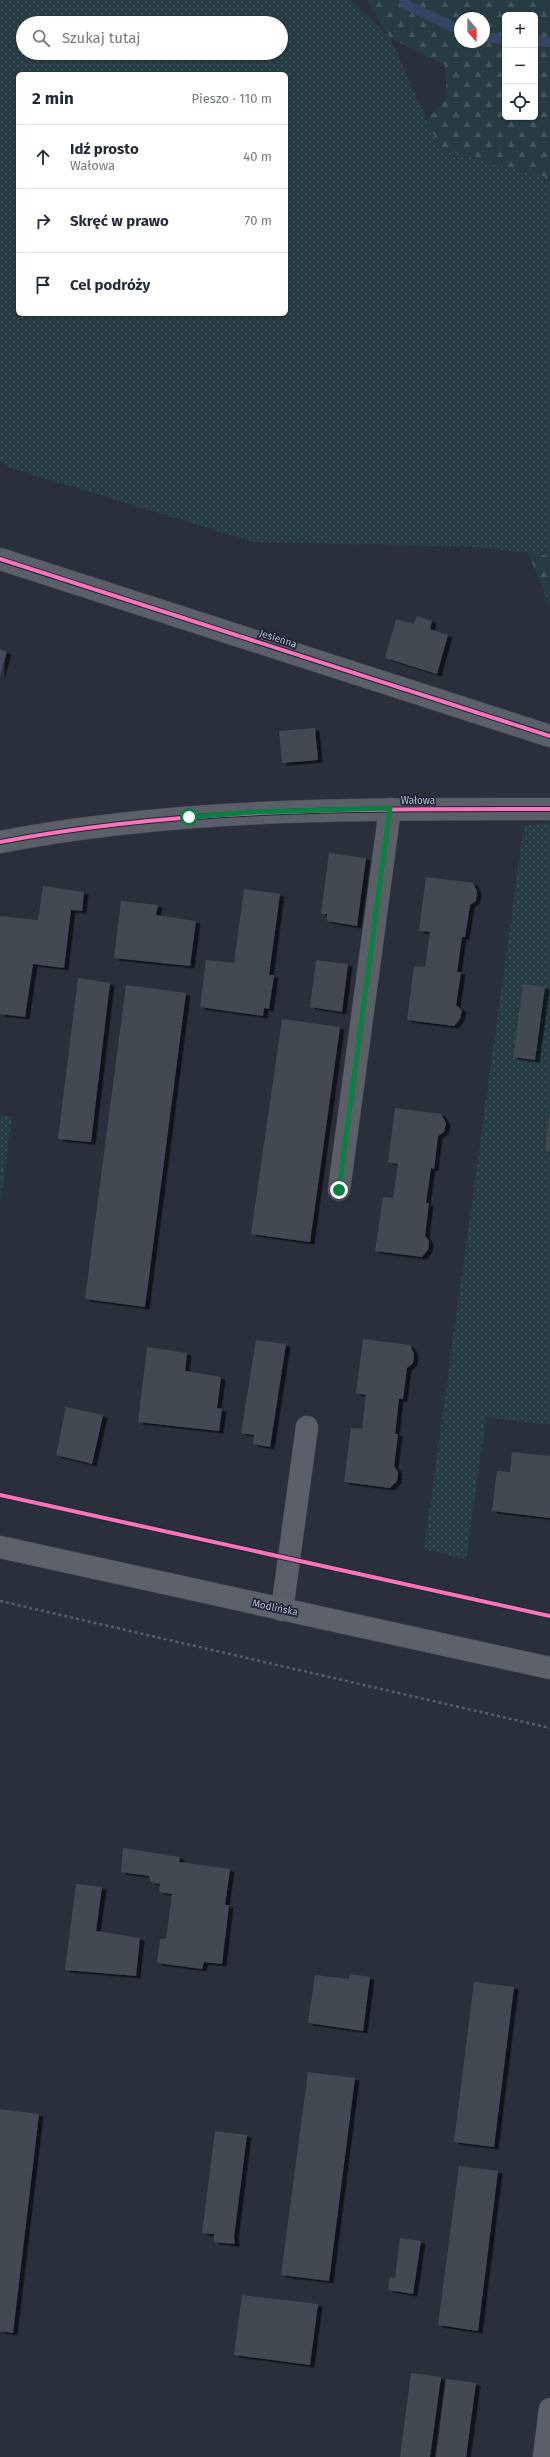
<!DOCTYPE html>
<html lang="pl">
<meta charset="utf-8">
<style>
:root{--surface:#fff;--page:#f2f2f3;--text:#1f2937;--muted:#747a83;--line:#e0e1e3}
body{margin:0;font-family:"Fira Sans",sans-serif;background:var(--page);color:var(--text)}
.controls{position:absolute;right:12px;top:12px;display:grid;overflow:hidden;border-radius:6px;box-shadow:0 1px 3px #0004}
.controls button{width:36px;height:36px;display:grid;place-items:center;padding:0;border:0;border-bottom:1px solid var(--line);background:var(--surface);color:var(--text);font:20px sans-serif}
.compass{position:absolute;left:454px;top:12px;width:36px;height:36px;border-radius:50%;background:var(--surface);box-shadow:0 1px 3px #0004;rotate:159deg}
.stop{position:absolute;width:12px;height:12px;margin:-9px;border:3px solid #0b8043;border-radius:50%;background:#fff}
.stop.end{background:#0b8043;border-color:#fff;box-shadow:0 1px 4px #0008}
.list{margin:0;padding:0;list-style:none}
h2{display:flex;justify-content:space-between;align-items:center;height:52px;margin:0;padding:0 16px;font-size:17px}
h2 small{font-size:13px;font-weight:400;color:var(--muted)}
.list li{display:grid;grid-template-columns:26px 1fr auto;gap:12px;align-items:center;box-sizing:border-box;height:64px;padding:0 16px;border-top:1px solid var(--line)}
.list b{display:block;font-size:15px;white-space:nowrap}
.list p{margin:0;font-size:13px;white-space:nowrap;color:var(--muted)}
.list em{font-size:13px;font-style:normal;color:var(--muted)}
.icon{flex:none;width:22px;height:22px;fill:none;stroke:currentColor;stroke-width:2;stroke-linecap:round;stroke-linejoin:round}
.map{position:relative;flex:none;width:550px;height:2457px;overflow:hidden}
.search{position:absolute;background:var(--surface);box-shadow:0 1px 3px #0004;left:16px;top:16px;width:272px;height:44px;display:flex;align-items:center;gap:10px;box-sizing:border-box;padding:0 14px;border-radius:22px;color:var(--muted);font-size:15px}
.panel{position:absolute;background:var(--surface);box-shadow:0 1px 3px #0004;left:16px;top:72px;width:272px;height:244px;border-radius:6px}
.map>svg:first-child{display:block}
.grass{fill:url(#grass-dots);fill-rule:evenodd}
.forest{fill:url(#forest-firs);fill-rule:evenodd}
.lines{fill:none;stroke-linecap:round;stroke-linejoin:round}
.stream{stroke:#354566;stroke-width:10}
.building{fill:#434852;filter:url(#shadow)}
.minor-casing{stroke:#474b54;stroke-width:23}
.major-casing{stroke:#484d57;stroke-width:23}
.path{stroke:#585d66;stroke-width:2.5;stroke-dasharray:3 3;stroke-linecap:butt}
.minor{stroke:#5b5f68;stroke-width:22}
.major{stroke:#5d616a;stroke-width:22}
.cycleway-casing{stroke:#1c2537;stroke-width:6}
.cycleway{stroke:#fb73b8;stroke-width:4}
.route{stroke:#0b8043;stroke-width:5}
.labels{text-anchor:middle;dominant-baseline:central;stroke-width:3.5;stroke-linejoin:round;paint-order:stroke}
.street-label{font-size:10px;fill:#b4bbcc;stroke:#1c2537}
</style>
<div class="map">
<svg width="550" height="2457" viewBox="0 0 550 2457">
<defs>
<pattern id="grass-dots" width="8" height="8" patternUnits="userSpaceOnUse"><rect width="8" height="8" fill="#263b42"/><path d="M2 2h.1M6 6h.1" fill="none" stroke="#43555c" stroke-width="1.8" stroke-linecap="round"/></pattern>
<pattern id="forest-firs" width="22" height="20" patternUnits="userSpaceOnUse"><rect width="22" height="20" fill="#263b42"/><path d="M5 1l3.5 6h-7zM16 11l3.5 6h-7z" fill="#43555c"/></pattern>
<filter id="shadow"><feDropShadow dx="4.5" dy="2.5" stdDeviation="0" flood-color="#0009"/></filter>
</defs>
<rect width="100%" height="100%" fill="#2a303b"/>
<path class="grass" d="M0,0H351L390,38L440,149L550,178V556L477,547L254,542L8,467L0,462ZM23,23H281V53H23ZM18,74H286V314H18Z
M550,823V1425L486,1417L466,1559L424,1549L524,825Z
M0,1115L12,1116L0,1205Z"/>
<path class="forest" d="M367,0H550V178L440,149L427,120L447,98L445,65L390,38ZM505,15H535V117H505ZM460,18H484V42H460Z
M528,553L550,556V606Z"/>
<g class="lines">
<path class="stream" d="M404,0L407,5L460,30
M484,38L505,39
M535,41L550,42"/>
</g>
<path class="building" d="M417,616L432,621L430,629L448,635L437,674L385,658L396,619L414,624Z
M0,649L7,652L0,676Z
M315,728L318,760L282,763L279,731Z
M329,853L366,858L357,926L327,921V914H321Z
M426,877L473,883L477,891L476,901L470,905L465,937H462L457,972H461L456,1005L462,1010L460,1019L454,1026L407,1020L414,966L425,967L430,932L419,931Z
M43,886L84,892L82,911L71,910L64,968L33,964L25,1017L0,1014V916L38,920Z
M244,889L280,894L269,975H274L269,1009L264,1008L263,1016L200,1007L206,960L234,963Z
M121,901L158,905L156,915L196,921L190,966L114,958Z
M316,960L348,964L342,1012L310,1007Z
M78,978L110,983L91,1142L58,1139Z
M523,984L545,987L535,1060L513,1057Z
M126,985L186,993L145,1307L85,1299Z
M282,1019L340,1027L310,1242L251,1234Z
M395,1108L441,1114L446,1123L444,1132L438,1136L434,1169L431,1168L426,1203H429L425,1236L429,1241L428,1250L422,1257L375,1251L383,1197L393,1198L398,1164L388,1162Z
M549,1114H550V1152L545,1151Z
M363,1339L410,1345L414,1354L413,1363L407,1368L403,1399H399L395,1434H398L394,1466L398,1472L397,1481L390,1488L344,1482L351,1428L362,1429L366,1395L356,1393Z
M256,1340L286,1344L270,1447L253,1444L254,1435L241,1433Z
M147,1347L187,1353L185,1371L221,1377L217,1408L222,1409L219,1431L138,1422Z
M66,1407L103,1415L92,1464L56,1455Z
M512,1452L550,1456V1518L492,1511L497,1471L510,1472Z
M123,1848L180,1857L179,1862L230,1869L225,1905H229L222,1964L204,1962L202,1969L157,1963L160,1939H166L172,1894L159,1892L160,1884L151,1882L149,1876L121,1872Z
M76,1884L102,1887L96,1931L140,1938L136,1976L65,1970Z
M350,1974L370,1977L363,2031L308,2023L315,1975L349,1979Z
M474,1982L514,1987L494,2147L454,2142Z
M308,2072L355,2078L329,2281L281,2275Z
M0,2109L39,2114L13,2333L0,2331Z
M215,2131L247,2135L234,2237L235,2244L214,2242V2234L202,2233Z
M459,2166L498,2171L478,2331L438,2325Z
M400,2238L421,2241L413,2294L388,2290L390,2277L395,2278Z
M242,2295L318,2304L310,2365L234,2355Z
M411,2373L441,2377L430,2457H400Z
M446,2379L476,2383L466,2457H436Z"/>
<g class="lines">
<g class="minor-casing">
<path id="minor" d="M0,559L550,736
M0,842C181,807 366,809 550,809
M339,1190L390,809
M282,1610L307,1427
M544,2457L550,2409"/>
</g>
<g class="major-casing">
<path id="major" d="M0,1547L550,1668"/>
</g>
<path class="path" d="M0,1601L550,1728"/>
<use href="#minor" class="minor"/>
<use href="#major" class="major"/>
<g class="cycleway-casing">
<path id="cycleway" d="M0,559L550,736
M0,842C181,807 366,809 550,809
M0,1495L550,1616"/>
</g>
<use href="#cycleway" class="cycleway"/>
</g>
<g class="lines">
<path class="route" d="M189,817L257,812L390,808L339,1190"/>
</g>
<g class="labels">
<g class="street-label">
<text transform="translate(278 639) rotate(18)">Jesienna</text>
<text x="418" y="801">Wałowa</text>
<text transform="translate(275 1608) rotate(12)">Modlińska</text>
</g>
</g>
</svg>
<div class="controls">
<button>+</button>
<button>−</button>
<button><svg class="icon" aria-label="locate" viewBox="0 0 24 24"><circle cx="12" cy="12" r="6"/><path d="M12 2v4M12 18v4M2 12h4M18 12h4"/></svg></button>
</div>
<svg class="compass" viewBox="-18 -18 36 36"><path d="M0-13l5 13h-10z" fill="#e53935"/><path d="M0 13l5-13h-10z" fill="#747a83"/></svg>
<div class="stop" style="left:189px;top:817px"></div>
<div class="stop end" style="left:339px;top:1190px"></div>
<div class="search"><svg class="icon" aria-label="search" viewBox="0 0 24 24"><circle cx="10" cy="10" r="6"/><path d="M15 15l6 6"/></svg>Szukaj tutaj</div>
<section class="panel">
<h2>2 min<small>Pieszo · 110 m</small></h2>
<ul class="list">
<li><svg class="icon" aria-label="ahead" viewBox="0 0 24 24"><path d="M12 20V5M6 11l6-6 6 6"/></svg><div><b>Idź prosto</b><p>Wałowa</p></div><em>40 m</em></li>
<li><svg class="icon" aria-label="right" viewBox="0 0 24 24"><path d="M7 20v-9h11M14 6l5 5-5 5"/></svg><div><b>Skręć w prawo</b></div><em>70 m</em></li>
<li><svg class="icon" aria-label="arrive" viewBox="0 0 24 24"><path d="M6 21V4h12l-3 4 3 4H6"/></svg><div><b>Cel podróży</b></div></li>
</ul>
</section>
</div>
